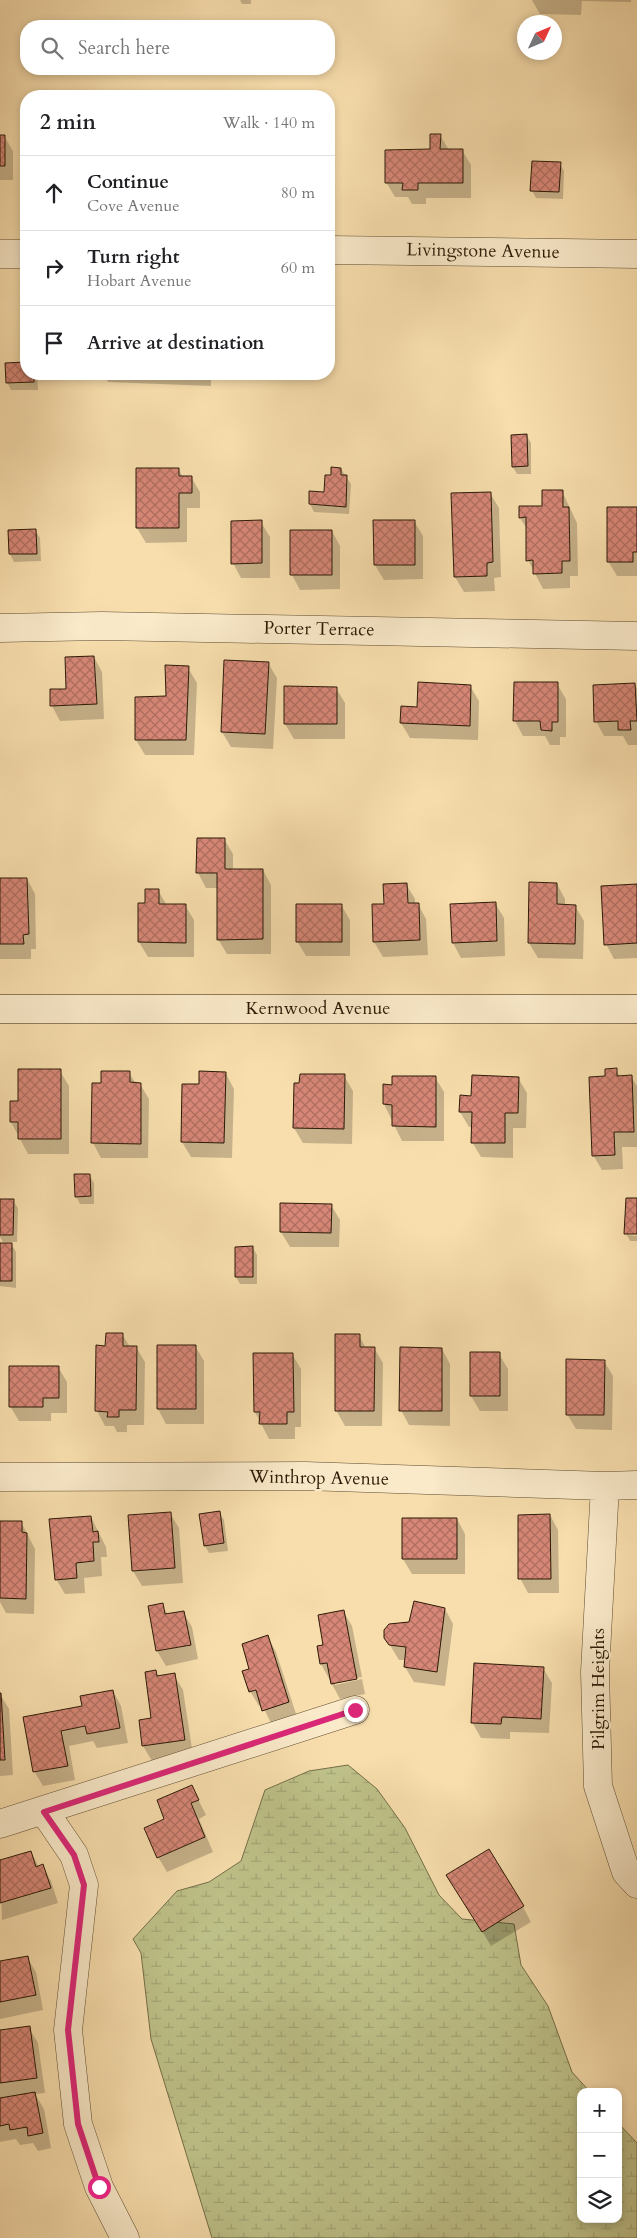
<!DOCTYPE html>
<meta charset="utf-8">
<style>
:root{--surface:#fff;--page:#f2f2f2;--text:#202124;--muted:#757577;--line:#e0e0e0}
body{margin:0;font-family:Cardo,serif;background:var(--page);color:var(--text)}
.controls{position:absolute;right:15px;bottom:15px;display:grid;overflow:hidden;border-radius:10px;box-shadow:0 2px 8px #0003}
.controls button{width:45px;height:45px;display:grid;place-items:center;padding:0;border:0;border-bottom:1px solid var(--line);background:var(--surface);color:var(--text);font:25px sans-serif}
.compass{position:absolute;left:517px;top:15px;width:45px;height:45px;border-radius:50%;background:var(--surface);box-shadow:0 2px 8px #0003;rotate:46deg}
.stop{position:absolute;width:15px;height:15px;margin:-11px;border:4px solid #db2777;border-radius:50%;background:#fff}
.stop.end{background:#db2777;border-color:#fff;box-shadow:0 1px 5px #0008}
.list{margin:0;padding:0;list-style:none}
h2{display:flex;justify-content:space-between;align-items:center;height:65px;margin:0;padding:0 20px;font-size:21px}
h2 small{font-size:16px;font-weight:400;color:var(--muted)}
.list li{display:grid;grid-template-columns:32px 1fr auto;gap:15px;align-items:center;box-sizing:border-box;height:75px;padding:0 20px;border-top:1px solid var(--line)}
.list b{display:block;font-size:19px;white-space:nowrap}
.list p{margin:0;font-size:16px;white-space:nowrap;color:var(--muted)}
.list em{font-size:16px;font-style:normal;color:var(--muted)}
.icon{flex:none;width:28px;height:28px;fill:none;stroke:currentColor;stroke-width:2;stroke-linecap:round;stroke-linejoin:round}
.map{position:relative;flex:none;width:637px;height:2238px;overflow:hidden}
.search{position:absolute;background:var(--surface);box-shadow:0 2px 8px #0003;left:20px;top:20px;width:315px;height:55px;display:flex;align-items:center;gap:12px;box-sizing:border-box;padding:0 18px;border-radius:20px;color:var(--muted);font-size:19px}
.panel{position:absolute;background:var(--surface);box-shadow:0 2px 8px #0003;left:20px;top:90px;width:315px;height:290px;border-radius:20px}
.map>svg:first-child{display:block}
.wetland{fill:url(#wetland-marsh);stroke:#746e48}
.shadow{fill:#0003}
.building{fill:url(#building-cross-hatch);stroke:#2b1a06}
.lines{fill:none;stroke-linecap:round;stroke-linejoin:round}
.minor-casing{stroke:#5e4b30;stroke-width:29}
.secondary-casing{stroke:#2b1a06;stroke-width:29}
.minor{stroke:#faeaca;stroke-width:28}
.secondary{stroke:#faeaca;stroke-width:28}
.route{stroke:#db2777;stroke-width:6}
.labels{text-anchor:middle;dominant-baseline:central;stroke-width:4.5;stroke-linejoin:round;paint-order:stroke}
.street-label{font-size:18px;fill:#2b1a06;stroke:#faeaca}
</style>
<div class="map">
<svg width="637" height="2238" viewBox="0 0 637 2238">
<defs>
<pattern id="wetland-marsh" width="20" height="14" patternUnits="userSpaceOnUse" patternTransform="scale(1.25)"><rect width="20" height="14" fill="#bec189"/><path d="M1 5h8M5 5V1M11 12h8M15 12V8" fill="none" stroke="#a3a575"/></pattern>
<pattern id="building-cross-hatch" width="8" height="8" patternUnits="userSpaceOnUse" patternTransform="scale(1.25)"><rect width="8" height="8" fill="#d78777"/><path d="M0 0l8 8M0 8l8-8" fill="none" stroke="#af6e60"/></pattern>
</defs>
<rect width="100%" height="100%" fill="#f8dead"/>
<filter id="stains"><feTurbulence type="fractalNoise" baseFrequency=".004" numOctaves="4"/><feColorMatrix values="0 0 0 0 .2 0 0 0 0 .09 0 0 0 0 .02 0 0 0 .5 -.17"/></filter>
<radialGradient id="worn" r=".72"><stop offset=".6" stop-color="#630" stop-opacity="0"/><stop offset="1" stop-color="#630" stop-opacity=".3"/></radialGradient>
<path class="wetland" d="M348,1765L377,1789L405,1828L439,1895L462,1919L514,1924L521,1965L548,2006L572,2072L590,2092H581V2219H618V2123L637,2143V2238H212L151,2039L141,1953L133,1939L177,1891L209,1882L241,1861L265,1790L309,1771Z"/>
<path class="shadow" d="M240,0H251V4H242Z
M532,0H631V2L582,1L581,15L540,14Z
M440,135L449,150H462L471,165V198H426V204H412L408,197H395L386,182L431,151Z
M0,136H4L13,151V180H0Z
M560,164L564,171L563,199L536,198L532,191Z
M7,364H26V374H37L38,390H11L7,382Z
M103,374H211V386L108,382Z
M527,436L531,443V474H517L513,467Z
M178,469L183,477H191L200,492V508H187V542L146,543L137,528Z
M341,469L351,484L349,514L314,512L310,504L325,494L332,476Z
M562,491L577,523L578,576H570V588L543,589L528,560L527,529L520,518L543,507Z
M490,493L499,508L501,577L494,578L495,591L464,592L455,577Z
M637,509V576H617L608,561Z
M414,521L423,536V579L384,580L375,565Z
M261,522L270,537V578H241L233,563Z
M35,530L40,538L41,561L14,562L10,554L9,531Z
M332,531L340,546V589L300,590L292,575Z
M94,657L102,672L104,719L60,721L52,706L51,691L68,690Z
M268,663L277,678L273,749L231,747L222,732Z
M188,668L197,683L194,755H145L136,740Z
M557,684L566,699V737H560V745H550L545,736H523L515,721Z
M635,685L637,689V745H628L623,736H604L596,721Z
M470,686L479,701L478,740L410,738L401,723L418,708Z
M336,688L345,703V739H294L285,724Z
M224,839L233,854V870H263L271,885V954H227L218,939V888H206L198,873Z
M0,879H27L35,894L36,949H31V959H0Z
M406,884L415,899V904H418L426,919L428,955L383,957L374,942L385,905Z
M557,884L565,899V906H575L584,921L583,959L538,958L529,943Z
M637,885V958L614,959L606,944Z
M158,890L167,906L185,905L194,920V957H148L139,942V905L146,904Z
M495,903L504,918L505,956L461,958L453,943Z
M341,905L350,920V956H306L297,941Z
M616,1069L620,1077H631L637,1086V1147H622L623,1169L602,1170L593,1155L606,1078Z
M60,1071L69,1086V1154H28L11,1122L19,1102Z
M129,1073L136,1084H140L149,1099L148,1158H101L93,1143Z
M226,1074L234,1089L232,1158L191,1157L182,1142L200,1085Z
M344,1076L353,1091L352,1144L303,1143L294,1128L295,1085Z
M435,1077L444,1092V1141H402L384,1104L393,1086Z
M518,1078L527,1093L526,1128H513V1158L481,1157L472,1142L473,1127H469L460,1112L461,1097H473Z
M89,1175L94,1183V1204H80L76,1196Z
M637,1199V1233H628V1235L637,1236V1241H630L626,1233Z
M0,1200L13,1201L18,1208L17,1242H3L0,1237Z
M331,1205L340,1220L339,1247H290L281,1232Z
M0,1245H12L16,1252V1288L0,1286Z
M253,1248L257,1255V1284H240L236,1277Z
M122,1334L130,1347H136L145,1362L144,1425H127V1432H117L114,1426H105L97,1411L107,1347Z
M359,1336L366,1348H374L383,1363L382,1426H345L336,1410Z
M195,1346L204,1361V1424H166L158,1409Z
M442,1349L450,1364V1426L409,1425L401,1410Z
M471,1353L499,1354L508,1369V1411H480L471,1396Z
M292,1354L301,1369V1427H295V1439H269L255,1412Z
M604,1361L613,1376L612,1430L576,1429L567,1414Z
M58,1367L67,1382V1413H51V1421H19L10,1406Z
M219,1512L224,1520L228,1551L209,1553L205,1546Z
M170,1513L179,1528L183,1583L142,1586L133,1571Z
M550,1515L558,1530L559,1593H528L520,1578Z
M91,1517L106,1547L107,1557H101L102,1576L84,1578L85,1593L65,1594L56,1579Z
M457,1519L465,1534V1574H412L403,1559Z
M0,1522H21L35,1549L34,1614L6,1613L0,1602Z
M162,1605L168,1615L183,1612L192,1627L198,1659L166,1666L157,1651Z
M445,1609L453,1624L445,1686L414,1682L405,1667L406,1660H399L385,1637L410,1623Z
M343,1611L352,1626L362,1677L335,1682V1685L362,1679L365,1694L340,1699L321,1664L318,1647L325,1646Z
M268,1637L276,1652L297,1717L272,1725L262,1705L259,1706L250,1691L251,1670Z
M543,1668L552,1683L549,1733L510,1732V1739L481,1738L472,1722Z
M156,1672L159,1677L174,1675L183,1690L193,1755L152,1761L143,1746L153,1719Z
M113,1691L121,1706L128,1743L97,1748L93,1741L69,1746L75,1780L43,1786L34,1771L24,1718L84,1707Z
M0,1694L9,1709L13,1775L0,1776Z
M192,1787L206,1815L199,1819L213,1852L167,1872L158,1857L166,1820Z
M31,1852L39,1867L43,1866L51,1881L58,1903L2,1920L0,1862Z
M457,1890L523,1907L531,1922L491,1946Z
M27,1957L36,1972L43,2010L0,2019V1962Z
M29,2028L38,2043L45,2093L35,2094L44,2109L51,2148L38,2151L33,2143L20,2145L16,2139L0,2142V2032Z"/>
<path class="building" d="M430,134H441L440,149H463V183H418V190H402L403,183H385V150L430,149Z
M0,135H5V166H0Z
M532,161L561,162L559,192L530,191Z
M26,362V374H34V382L6,383L5,363Z
M527,434L528,466L512,467L511,435Z
M331,467L341,468V475H347L346,507L309,504V491L324,492L325,475H331Z
M136,468H179V476H192V493H179V528H136Z
M542,490H563V507H569L570,561H562V573L533,574V560L526,561V517L519,518V506H542Z
M491,492L493,562L487,563V576L454,577L451,493Z
M607,507H637V552H633V562H607Z
M262,520V563L231,564V521Z
M373,520H415V565H374Z
M36,529L37,554H9L8,530Z
M290,530H332V575H290Z
M94,656L97,704L50,706V689H66L65,657Z
M224,660L269,662L265,734L221,732Z
M165,665L189,666L186,740H135V697L166,696Z
M418,682L471,685L470,726L400,723L401,706L417,707Z
M514,682H558V722H552V731L541,730L540,721H513Z
M635,683L637,721H630L631,730H618V721L594,722L593,685Z
M284,686L337,687V724H284Z
M197,838H225V869H263V939L217,940V873H196Z
M0,878H27L29,934L23,935L24,944H0Z
M529,882L557,883V904L576,905L575,944L528,943Z
M407,883L408,903H419L420,940L373,942L372,904H384L383,884Z
M637,884V943L604,945L601,886Z
M145,889H159V904H186V943L138,942V903H145Z
M496,902L497,941L452,943L450,904Z
M296,904H342V942H296Z
M617,1068V1076L632,1075L634,1132H614L615,1155L592,1156L589,1077L605,1076V1069Z
M18,1069H61V1139H18V1122H10V1101H18Z
M101,1071H130V1082L141,1083V1144L91,1143L92,1083H101Z
M199,1071L226,1072L224,1143L181,1142L182,1084H199Z
M300,1074H345L344,1129L293,1128L294,1083H299Z
M472,1075L519,1077L518,1113H505V1143H471L472,1112H459L460,1095L471,1096Z
M392,1076H436V1127L392,1126V1105L383,1104V1084L392,1085Z
M74,1174H90L91,1196L75,1197Z
M626,1198H637V1234H624Z
M0,1199H14L13,1235H0Z
M280,1203L332,1204L331,1233L280,1232Z
M0,1243H12V1281H0Z
M253,1246V1277H235V1247Z
M106,1333H123V1346H137L136,1410H119V1417H107L108,1412L95,1411L96,1345L105,1346Z
M335,1334H360V1347H375L374,1411H335Z
M157,1345H196V1409H157Z
M400,1347L442,1348V1411H399Z
M470,1352H500V1396H470Z
M253,1353H293L294,1412H287V1424H259L260,1412H254Z
M566,1359L605,1360L604,1415H566Z
M9,1366H59V1398H43V1407H9Z
M220,1511L224,1543L204,1546L199,1514Z
M171,1512L175,1568L132,1571L128,1515Z
M550,1514L551,1579H518V1515Z
M91,1516L93,1532L98,1531L99,1542H93L94,1561L76,1563L77,1578L55,1580L49,1519Z
M402,1518H457V1559H402Z
M0,1521H22V1532L27,1533L26,1599L0,1598Z
M414,1601L445,1608L437,1672L404,1667L406,1647L389,1645L384,1638V1630L389,1624L409,1622Z
M163,1603L165,1614L184,1611L191,1645L156,1651L148,1606Z
M344,1610L357,1679L331,1684L327,1663L320,1664L317,1646L323,1645L318,1615Z
M268,1635L289,1702L262,1711L256,1690L249,1692L242,1671L249,1669L242,1644Z
M474,1663L544,1667L541,1719L502,1717L501,1724L471,1723Z
M156,1670L157,1676L175,1673L185,1740L142,1746L139,1720L151,1718L145,1672Z
M113,1690L120,1728L87,1734L85,1726L61,1731L68,1766L33,1772L23,1717L82,1706L80,1696Z
M1,1693L5,1760H0V1693Z
M192,1785L199,1800L191,1803L205,1837L157,1858L144,1828L164,1819L157,1800Z
M489,1849L524,1906L482,1932L446,1875Z
M31,1851L36,1867L43,1864L51,1888L0,1903V1860Z
M28,1956L36,1995L0,2002V1961Z
M30,2026L37,2078L0,2083V2030Z
M35,2092L43,2133L28,2136L27,2127L10,2130L9,2124L0,2126V2098Z"/>
<g class="lines">
<g class="minor-casing">
<path id="minor" d="M329,250L637,254
M0,254H26
M0,628L102,626L637,636
M0,1477L305,1476L605,1486L637,1485
M605,1486L595,1672L598,1786L626,1872L637,1884
M44,1811L74,1855L84,1885L68,2030L78,2124L99,2187L125,2238
M0,1824L355,1710"/>
</g>
<g class="secondary-casing">
<path id="secondary" d="M0,1009H637"/>
</g>
<use href="#minor" class="minor"/>
<use href="#secondary" class="secondary"/>
</g>
<g class="lines">
<path class="route" d="M99,2187L78,2124L68,2030L84,1885L74,1855L44,1812L355,1710"/>
</g>
<g class="labels">
<g class="street-label">
<text transform="translate(483 251) rotate(1)">Livingstone Avenue</text>
<text transform="translate(319 629) rotate(1)">Porter Terrace</text>
<text x="318" y="1008">Kernwood Avenue</text>
<text transform="translate(319 1478) rotate(1)">Winthrop Avenue</text>
<text transform="translate(598 1689) rotate(-90)">Pilgrim Heights</text>
</g>
</g>
<rect width="100%" height="100%" filter="url(#stains)"/>
<rect width="100%" height="100%" fill="url(#worn)"/>
</svg>
<div class="controls">
<button>+</button>
<button>−</button>
<button><svg class="icon" aria-label="layers" viewBox="0 0 24 24"><path d="M12 4l9 5-9 5-9-5zM3 14l9 5 9-5"/></svg></button>
</div>
<svg class="compass" viewBox="-18 -18 36 36"><path d="M0-13l5 13h-10z" fill="#e53935"/><path d="M0 13l5-13h-10z" fill="#757577"/></svg>
<div class="stop" style="left:99px;top:2187px"></div>
<div class="stop end" style="left:355px;top:1710px"></div>
<div class="search"><svg class="icon" aria-label="search" viewBox="0 0 24 24"><circle cx="10" cy="10" r="6"/><path d="M15 15l6 6"/></svg>Search here</div>
<section class="panel">
<h2>2 min<small>Walk · 140 m</small></h2>
<ul class="list">
<li><svg class="icon" aria-label="ahead" viewBox="0 0 24 24"><path d="M12 20V5M6 11l6-6 6 6"/></svg><div><b>Continue</b><p>Cove Avenue</p></div><em>80 m</em></li>
<li><svg class="icon" aria-label="right" viewBox="0 0 24 24"><path d="M7 20v-9h11M14 6l5 5-5 5"/></svg><div><b>Turn right</b><p>Hobart Avenue</p></div><em>60 m</em></li>
<li><svg class="icon" aria-label="arrive" viewBox="0 0 24 24"><path d="M6 21V4h12l-3 4 3 4H6"/></svg><div><b>Arrive at destination</b></div></li>
</ul>
</section>
</div>
